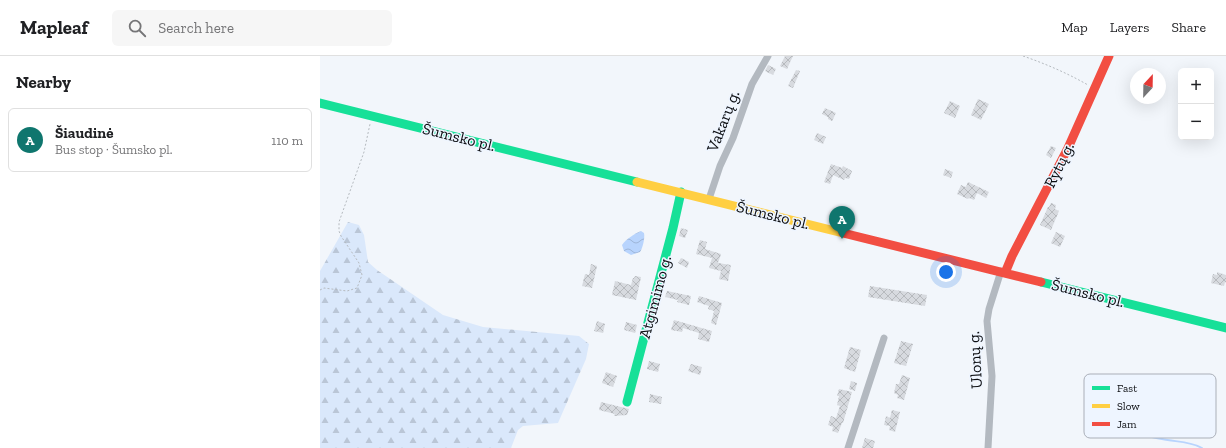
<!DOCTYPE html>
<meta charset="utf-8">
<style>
:root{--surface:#fff;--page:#f6f6f6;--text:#202124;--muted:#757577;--line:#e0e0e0;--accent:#0f766e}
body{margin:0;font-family:"Zilla Slab",serif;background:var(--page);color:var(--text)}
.controls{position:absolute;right:12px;top:12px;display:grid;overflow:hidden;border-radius:6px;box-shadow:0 4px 16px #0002}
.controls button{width:36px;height:36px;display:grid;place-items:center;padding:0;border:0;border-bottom:1px solid var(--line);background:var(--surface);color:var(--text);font:20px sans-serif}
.compass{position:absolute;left:810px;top:12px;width:36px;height:36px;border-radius:50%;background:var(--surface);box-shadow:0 4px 16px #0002;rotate:22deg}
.you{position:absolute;left:626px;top:216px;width:14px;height:14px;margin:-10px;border:3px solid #fff;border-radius:50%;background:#1a73e8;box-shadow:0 0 0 6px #1a73e833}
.badge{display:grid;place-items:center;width:26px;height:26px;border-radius:50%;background:var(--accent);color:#fff;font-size:13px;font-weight:700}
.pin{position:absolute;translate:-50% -33px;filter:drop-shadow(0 1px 2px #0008)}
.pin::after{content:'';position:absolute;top:21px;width:14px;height:12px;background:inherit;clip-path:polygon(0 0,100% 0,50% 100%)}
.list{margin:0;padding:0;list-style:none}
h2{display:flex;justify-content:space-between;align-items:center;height:52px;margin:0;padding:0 16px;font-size:17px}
h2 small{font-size:13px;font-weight:400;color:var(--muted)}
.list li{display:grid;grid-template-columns:26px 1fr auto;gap:12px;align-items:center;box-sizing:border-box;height:64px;margin:0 8px 8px;padding:0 8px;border:1px solid var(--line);border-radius:6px}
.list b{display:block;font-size:15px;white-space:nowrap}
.list p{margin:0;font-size:13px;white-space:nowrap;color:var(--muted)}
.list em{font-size:13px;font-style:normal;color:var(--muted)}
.icon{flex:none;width:22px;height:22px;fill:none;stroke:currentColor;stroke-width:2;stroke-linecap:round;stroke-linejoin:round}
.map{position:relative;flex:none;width:906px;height:392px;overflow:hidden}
header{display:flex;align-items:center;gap:24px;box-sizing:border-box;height:56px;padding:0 20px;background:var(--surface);border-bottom:1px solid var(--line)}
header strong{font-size:19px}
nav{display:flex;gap:22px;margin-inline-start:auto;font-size:14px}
.search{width:280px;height:36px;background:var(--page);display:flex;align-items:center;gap:10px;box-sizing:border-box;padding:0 14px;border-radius:6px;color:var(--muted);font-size:15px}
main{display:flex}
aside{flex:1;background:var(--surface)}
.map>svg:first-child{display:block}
.forest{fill:url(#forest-firs)}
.water{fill:url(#water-waves)}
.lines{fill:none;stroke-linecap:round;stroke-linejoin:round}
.stream{stroke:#b8d4fd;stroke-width:2}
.building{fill:url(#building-cross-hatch)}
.path{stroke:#b5babf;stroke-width:1;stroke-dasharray:2 2;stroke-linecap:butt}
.street{stroke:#b3b9c0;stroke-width:7}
.fast{stroke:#16e098;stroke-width:9}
.slow{stroke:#ffcf43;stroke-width:9}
.jam{stroke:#f24e42;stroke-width:9}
.labels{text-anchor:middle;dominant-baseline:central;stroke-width:3;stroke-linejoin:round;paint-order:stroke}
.street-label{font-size:16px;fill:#0b0d11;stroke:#eef5ff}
.key{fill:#eef5ff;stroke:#aaafb8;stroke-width:1}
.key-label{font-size:11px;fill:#0b0d11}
</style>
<header>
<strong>Mapleaf</strong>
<div class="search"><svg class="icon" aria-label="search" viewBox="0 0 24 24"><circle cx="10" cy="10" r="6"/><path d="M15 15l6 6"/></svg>Search here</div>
<nav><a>Map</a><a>Layers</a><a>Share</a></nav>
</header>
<main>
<aside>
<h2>Nearby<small></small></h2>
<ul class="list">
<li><span class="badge">A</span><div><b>Šiaudinė</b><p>Bus stop · Šumsko pl.</p></div><em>110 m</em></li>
</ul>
</aside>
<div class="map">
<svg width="906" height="392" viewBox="0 0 906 392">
<defs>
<pattern id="forest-firs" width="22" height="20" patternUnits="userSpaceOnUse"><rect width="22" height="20" fill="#dae8fb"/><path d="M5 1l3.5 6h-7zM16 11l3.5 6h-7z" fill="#bac6d6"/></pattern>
<pattern id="water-waves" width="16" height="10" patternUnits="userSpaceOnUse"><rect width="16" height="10" fill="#b8d4fd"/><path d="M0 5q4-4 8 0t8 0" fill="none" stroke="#9db5d8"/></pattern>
<pattern id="building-cross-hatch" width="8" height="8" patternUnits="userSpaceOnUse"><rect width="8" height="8" fill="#d7dadf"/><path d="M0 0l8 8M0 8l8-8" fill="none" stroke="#b7babe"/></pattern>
</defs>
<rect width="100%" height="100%" fill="#f2f6fb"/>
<path class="forest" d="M28,166L39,169L44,179L48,206L57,214L123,259L163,271L259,280L269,288L266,303L238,367L203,370L198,374L191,392H0V215Z"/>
<path class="water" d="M321,175L324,177C325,182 323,191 320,196L311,199L304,195L302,189C306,183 314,178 321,175Z"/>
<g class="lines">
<path class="stream" d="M810,376C821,378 831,381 842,383C855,386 870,385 882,392"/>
</g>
<path class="building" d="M465,0H473L467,13L460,10Z
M448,9L456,13L453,19L445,15Z
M476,14L480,15L473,32L468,30Z
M658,43L669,48L661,64L651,59Z
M630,45L640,50L635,62L624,57Z
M505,52L516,57L512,65L508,63V61L502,58Z
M497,77L506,81L503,88L494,84Z
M731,90L736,92L731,102L726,99Z
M511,108L522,112L523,110L532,115L529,123L525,122L524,124L513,119L510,128L504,126Z
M625,113L633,116L631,122L623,119Z
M648,126L669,136L666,142L657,137L654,144L649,142L648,143L637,138L641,129L646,131Z
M731,147L736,149L735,153L739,155L731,174L720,169L728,151H729Z
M361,172L368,174L365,182L359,180Z
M736,176L745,180L740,191L731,187Z
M380,184L387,186L385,193L401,198L398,207L411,209L408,225L399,223L401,215L389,212L392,202L376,198Z
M361,202L369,206L367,212L358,207Z
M271,208L277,210L272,232L262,230L265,218L269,219Z
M897,216L906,219V227L905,226L904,230L891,227L893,218L897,219Z
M315,220L321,221L316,244L292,239L295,225L311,229L313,222H314Z
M550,230L607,239L605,250L548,241Z
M347,235L371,240L369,249L357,246L358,244L345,241Z
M379,240L402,247L396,269L391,267L394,255L388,253L389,250L377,246Z
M354,264L392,275L389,286L378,283L379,277L363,272L362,276L351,274Z
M277,265L285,268L283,277L274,275Z
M306,266L317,269L315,277L304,274Z
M581,285L593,288L586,310L574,307Z
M530,291L541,294L535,316L524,312Z
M329,305L340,308L338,316L327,313Z
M371,308L382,311L380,319L368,315Z
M286,316L297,320L293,331L282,327Z
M582,319L590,322L584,344L577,342L578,339L574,337L576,328H579Z
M531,325L537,327L535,335L529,333Z
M519,333L532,336L523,367H522L518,377L512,375L513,371L508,369L511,360L516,362L520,350L517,349L519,340H517Z
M330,338L342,341L341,348L329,346Z
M281,346L309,353L307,359L294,360L295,358L279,354Z
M572,354L580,356L575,376L569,374L570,370L564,369L566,360L570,362Z
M545,382L555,385L553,392H542Z"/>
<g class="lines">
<path class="path" d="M703,0C726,8 747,17 768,29
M0,234L4,232L27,235L37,232L42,219L39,207L21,180L19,175V166L44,96L50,68"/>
<path class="street" d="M389,143L400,110L413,82L432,28L448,0
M528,392L564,282
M668,392L672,320L667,265L669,253L681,215"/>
<path class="fast" d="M0,47L317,126
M721,226L906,272
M307,346L353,172L361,136"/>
<path class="slow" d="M317,126L523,177"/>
<path class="jam" d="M523,177L721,226
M685,217L692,200L748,92L789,0"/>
</g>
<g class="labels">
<g class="street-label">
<text transform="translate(403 65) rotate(-69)">Vakarų g.</text>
<text transform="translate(139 81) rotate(14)">Šumsko pl.</text>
<text transform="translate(739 109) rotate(-64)">Rytų g.</text>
<text transform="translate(453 159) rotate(14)">Šumsko pl.</text>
<text transform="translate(768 237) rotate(14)">Šumsko pl.</text>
<text transform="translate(335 241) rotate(-75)">Atgimimo g.</text>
<text transform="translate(655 304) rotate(-93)">Ulonų g.</text>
</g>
</g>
<rect x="764" y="318" width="132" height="64" rx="6" class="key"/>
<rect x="772" y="330" width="18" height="4" fill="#16e098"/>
<rect x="772" y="348" width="18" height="4" fill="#ffcf43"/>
<rect x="772" y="366" width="18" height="4" fill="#f24e42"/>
<g class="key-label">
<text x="797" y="336">Fast</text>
<text x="797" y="354">Slow</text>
<text x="797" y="372">Jam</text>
</g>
</svg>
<div class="controls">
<button>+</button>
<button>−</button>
</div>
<svg class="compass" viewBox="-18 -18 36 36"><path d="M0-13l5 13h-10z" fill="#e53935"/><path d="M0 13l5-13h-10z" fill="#757577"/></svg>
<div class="you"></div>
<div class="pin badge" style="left:522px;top:183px">A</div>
</div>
</main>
